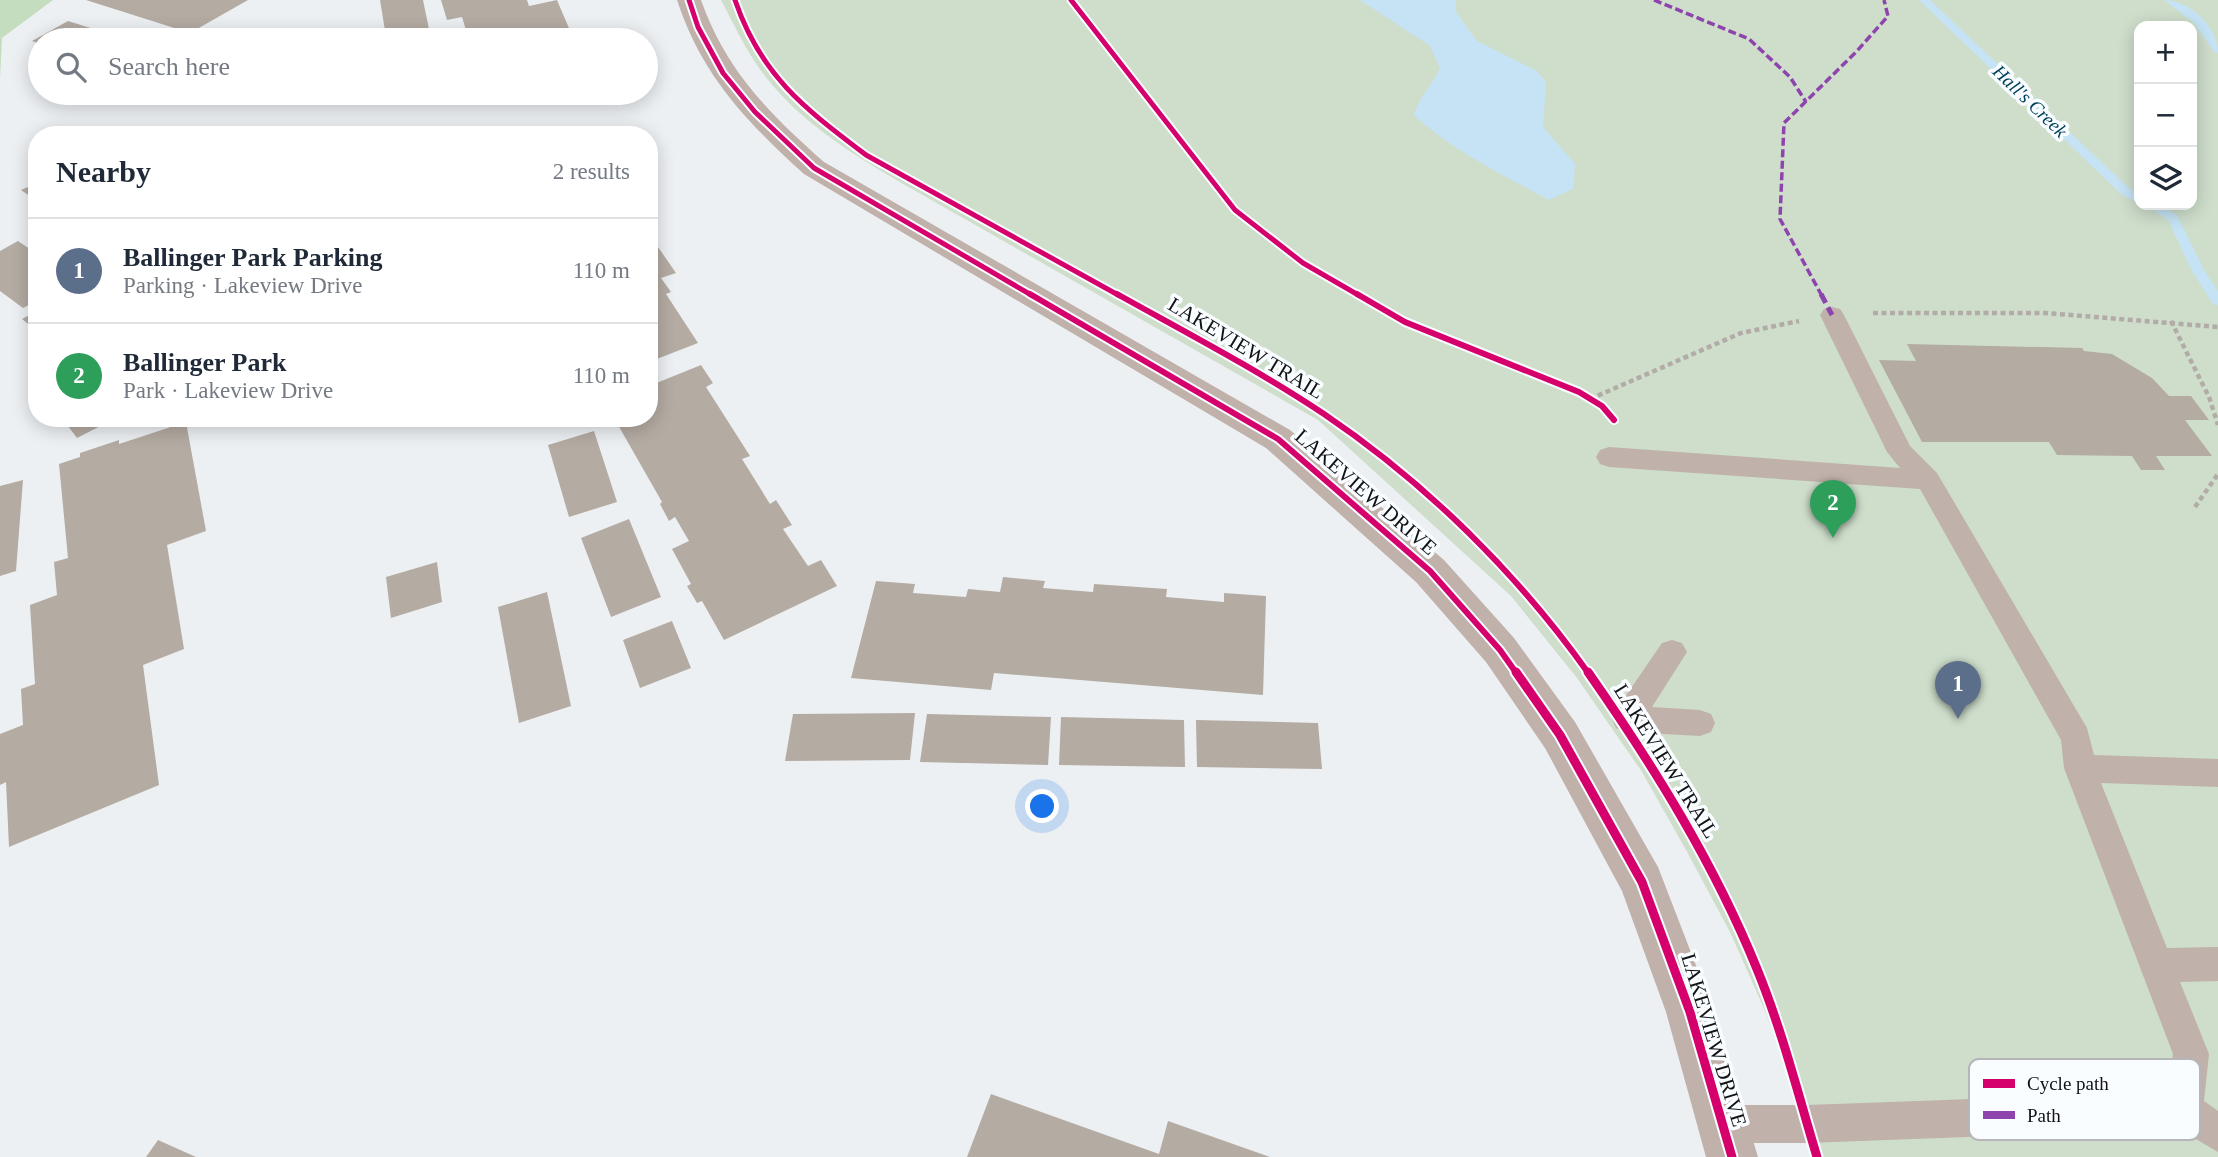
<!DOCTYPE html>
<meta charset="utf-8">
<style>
:root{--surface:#fff;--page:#f2f2f3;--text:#1f2937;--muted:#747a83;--line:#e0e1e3;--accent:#5d6062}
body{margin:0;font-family:Georgia,serif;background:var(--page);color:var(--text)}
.controls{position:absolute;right:21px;top:21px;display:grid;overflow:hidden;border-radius:14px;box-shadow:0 4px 18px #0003}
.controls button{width:63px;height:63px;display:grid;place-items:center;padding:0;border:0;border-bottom:2px solid var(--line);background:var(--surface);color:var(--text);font:35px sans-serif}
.you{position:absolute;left:1043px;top:807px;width:24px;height:24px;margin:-18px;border:5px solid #fff;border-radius:50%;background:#1a73e8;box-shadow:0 0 0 10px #1a73e833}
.badge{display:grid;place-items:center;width:46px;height:46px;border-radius:50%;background:var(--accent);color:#fff;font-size:23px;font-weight:700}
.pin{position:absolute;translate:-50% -58px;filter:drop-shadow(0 2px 4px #0008)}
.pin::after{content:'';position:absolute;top:37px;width:24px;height:21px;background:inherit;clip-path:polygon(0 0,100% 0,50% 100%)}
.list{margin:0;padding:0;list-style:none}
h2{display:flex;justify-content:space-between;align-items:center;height:91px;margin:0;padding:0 28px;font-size:30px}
h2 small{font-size:23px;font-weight:400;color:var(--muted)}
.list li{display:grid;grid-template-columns:46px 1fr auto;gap:21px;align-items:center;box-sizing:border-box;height:105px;padding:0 28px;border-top:2px solid var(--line)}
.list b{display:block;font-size:26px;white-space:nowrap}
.list p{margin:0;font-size:23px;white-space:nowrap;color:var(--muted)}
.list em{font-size:23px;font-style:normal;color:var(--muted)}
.icon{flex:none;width:38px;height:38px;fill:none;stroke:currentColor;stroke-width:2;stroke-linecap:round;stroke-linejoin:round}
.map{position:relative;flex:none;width:2218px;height:1157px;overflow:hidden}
.search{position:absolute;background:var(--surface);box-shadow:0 4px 18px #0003;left:28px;top:28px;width:630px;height:77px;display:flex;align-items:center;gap:18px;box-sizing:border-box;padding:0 24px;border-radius:38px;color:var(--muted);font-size:26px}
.panel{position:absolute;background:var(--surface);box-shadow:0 4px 18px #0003;left:28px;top:126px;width:630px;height:301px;border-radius:28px}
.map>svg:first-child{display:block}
.green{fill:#cedecb;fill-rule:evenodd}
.forest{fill:#c4ddbf}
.water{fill:#c5e3f4}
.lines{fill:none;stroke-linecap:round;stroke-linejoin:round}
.stream{fill:#c5e3f4;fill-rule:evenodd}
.building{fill:#b4aba3}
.path{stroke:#b3aba8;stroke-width:4.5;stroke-dasharray:5 3.5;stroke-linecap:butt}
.service{fill:#c0b1ab;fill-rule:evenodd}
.tertiary{fill:#c0b1ab;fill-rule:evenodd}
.quiet-far1{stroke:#8e44ad;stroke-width:3.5;stroke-dasharray:8 3.5;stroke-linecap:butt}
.quiet{stroke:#8e44ad;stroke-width:5;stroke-dasharray:10 5;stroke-linecap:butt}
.cycleway-far2-casing{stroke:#fafdff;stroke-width:9}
.cycleway-far1-casing{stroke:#fafdff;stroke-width:10}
.cycleway-casing{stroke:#fafdff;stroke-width:13}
.cycleway-far2{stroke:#d6006c;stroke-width:5}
.cycleway-far1{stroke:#d6006c;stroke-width:6}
.cycleway{stroke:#d6006c;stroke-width:9}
.labels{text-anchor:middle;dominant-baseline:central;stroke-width:7;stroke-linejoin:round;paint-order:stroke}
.far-water-label{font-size:19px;font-style:italic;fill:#00415a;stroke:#fafdff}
.street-label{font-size:21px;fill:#101214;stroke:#fafdff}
.key{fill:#fafdff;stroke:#b4b6b8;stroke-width:2}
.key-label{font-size:19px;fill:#101214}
</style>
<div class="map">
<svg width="2218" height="1157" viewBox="0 0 2218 1157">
<rect width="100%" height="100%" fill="#edf0f3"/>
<path class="green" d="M721,0H2218V1157H1819L1766,1013L1730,932L1686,850L1642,772L1577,678L1511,596L1318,420L898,181C844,149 790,115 755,62C742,42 732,21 721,0ZM2139,26H2192V205H2139Z"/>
<path class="forest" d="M0,0H53L2,38L0,80Z"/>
<path class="water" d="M1360,0H1456V12L1477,41L1537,71L1546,82L1543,127L1575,164L1573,189L1549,200C1502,174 1454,152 1414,115C1419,97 1432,85 1440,68L1430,46Z"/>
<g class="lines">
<path class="stream" d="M1919,0H1930L2130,189L2139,194V203L2122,195Z
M2164,0C2190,0 2218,27 2218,53L2214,52L2194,23Z
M2146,205H2160L2177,215L2204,270L2218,291V305L2213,304L2192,271L2168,220Z"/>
</g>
<path class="building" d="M86,0H248L190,33Z
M380,0H423L429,29L386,37Z
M441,0H527L529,6L557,0L574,40H469L462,17L447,20Z
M68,21L129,40H40V44L32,41Z
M37,183V201L21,190Z
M649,234L676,273L661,278L671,292L666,294L698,343L649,362Z
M18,241L37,254V301L23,308L0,291V251Z
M37,311V331L22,319Z
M1907,344L2082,348L2084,351L2112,354L2152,378L2169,396H2191L2209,420H2185L2212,456H2156L2165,470H2141L2132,456L2057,455L2049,442H1922L1879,360L1916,361Z
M701,365L713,383L706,387L750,456L742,459L770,504L776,500L792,525L783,529L808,566L821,560L837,586L724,640L702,601L697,603L687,586L691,584L672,549L689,541L675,517L669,521L660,504L662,502L614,418H649V386Z
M62,418H116L77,438Z
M186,422L206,531L167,545L184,649L143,665L159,785L9,847L6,782L0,785V734L23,725L21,689L35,684L30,605L57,595L54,562L68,558L59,464L80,457V453L119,440V444Z
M594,431L617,502L569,517L548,445Z
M23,480L16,571L0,576V486Z
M629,519L661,597L611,617L581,538Z
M437,562L442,602L391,618L386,577Z
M1003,577L1045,581L1043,588L1093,592L1094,584L1167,589L1166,597L1224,602V593L1266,596L1263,695L994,673L991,690L851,678L876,581L915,584L913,593L966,597L968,589L1000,592Z
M547,592L571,706L519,723L498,607Z
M672,621L691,668L640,688L623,640Z
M915,713L910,760L785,761L793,714Z
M927,714L1051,717L1048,765L920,762Z
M1061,717L1184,720L1185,767L1059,765Z
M1196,720L1318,723L1322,769L1197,767Z
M991,1094L1159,1154L1168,1121L1270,1157H967Z
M158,1140L196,1157H146Z"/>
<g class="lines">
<path class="path" d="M1873,313H2046L2218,327
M2171,321L2209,397L2218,425
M1590,399L1741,333L1799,321
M2195,507L2218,474"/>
<path class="service" d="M1832,307L1840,309L1844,315L1910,446L1937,473L2087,728L2094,755L2218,759V787L2101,783L2167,948L2218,947V981L2180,982L2209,1054L2204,1101L2218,1111V1152L2179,1129L1807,1143H1722L1709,1137L1703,1124L1709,1111L1722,1105H1807L2168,1092L2173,1054L2064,768L2061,740L1920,489L1609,467L1600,464L1596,457L1600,450L1609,447L1900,468L1887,452L1820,315L1824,309Z
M1672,640L1682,643L1687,652L1652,707L1700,710L1711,714L1715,723L1711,732L1700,736L1627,732L1616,728L1612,719L1616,710L1662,643Z"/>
<path class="tertiary" d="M677,0H701C727,72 768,112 824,162L1290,430L1444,560L1514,638L1575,722L1658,867L1714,1012L1758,1157H1706L1666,1012L1622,891L1545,748L1486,662L1416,582L1266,448L804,174C746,121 702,76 677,0Z"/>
<path class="quiet-far1" d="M1654,0L1749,39L1790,77L1806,102
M1822,296L1780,219L1784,123L1857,51L1888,16L1884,0"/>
<path class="quiet" d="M1821,294L1832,315"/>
<g class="cycleway-far2-casing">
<path id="cycleway-far2" d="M689,0L698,27L723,73L755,112L814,168L1033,296
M735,0C761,76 804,108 866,155L1120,296
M1071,0L1235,210L1303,263L1360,296"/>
</g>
<g class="cycleway-far1-casing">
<path id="cycleway-far1" d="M1030,294L1278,439L1430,571L1500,650L1517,674
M1117,294C1187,333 1258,370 1324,414C1426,483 1518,574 1589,674
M1357,294L1405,322L1579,392L1602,406L1614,420"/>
</g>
<g class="cycleway-casing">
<path id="cycleway" d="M1516,672L1560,735L1642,882L1690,1012L1732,1157
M1588,672C1653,765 1714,863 1757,969C1782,1030 1798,1094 1817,1157"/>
</g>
<use href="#cycleway-far2" class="cycleway-far2"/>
<use href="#cycleway-far1" class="cycleway-far1"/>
<use href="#cycleway" class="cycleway"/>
</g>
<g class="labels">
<g class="far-water-label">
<text transform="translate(2030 101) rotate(44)">Hall's Creek</text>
</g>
<g class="street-label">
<text transform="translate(1246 348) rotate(31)">LAKEVIEW TRAIL</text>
<text transform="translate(1366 492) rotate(41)">LAKEVIEW DRIVE</text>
<text transform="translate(1666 761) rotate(58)">LAKEVIEW TRAIL</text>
<text transform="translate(1714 1040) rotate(73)">LAKEVIEW DRIVE</text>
</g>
</g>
<rect x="1969" y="1059" width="231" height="81" rx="10" class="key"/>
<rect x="1983" y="1079" width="32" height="9" fill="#d6006c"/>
<rect x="1983" y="1111" width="32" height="8" fill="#8e44ad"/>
<g class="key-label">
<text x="2027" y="1090">Cycle path</text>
<text x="2027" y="1122">Path</text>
</g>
</svg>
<div class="controls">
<button>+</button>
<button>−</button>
<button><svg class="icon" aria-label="layers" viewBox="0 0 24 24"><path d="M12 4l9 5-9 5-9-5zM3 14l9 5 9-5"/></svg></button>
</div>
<div class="you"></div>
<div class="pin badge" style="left:1958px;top:719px;background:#5c6f8a">1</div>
<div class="pin badge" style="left:1833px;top:538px;background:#2e9e5b">2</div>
<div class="search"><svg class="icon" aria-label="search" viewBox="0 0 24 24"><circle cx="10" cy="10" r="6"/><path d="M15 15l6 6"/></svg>Search here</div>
<section class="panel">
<h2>Nearby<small>2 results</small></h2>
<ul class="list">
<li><span class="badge" style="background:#5c6f8a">1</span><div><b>Ballinger Park Parking</b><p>Parking · Lakeview Drive</p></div><em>110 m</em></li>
<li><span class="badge" style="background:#2e9e5b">2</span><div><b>Ballinger Park</b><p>Park · Lakeview Drive</p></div><em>110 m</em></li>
</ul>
</section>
</div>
